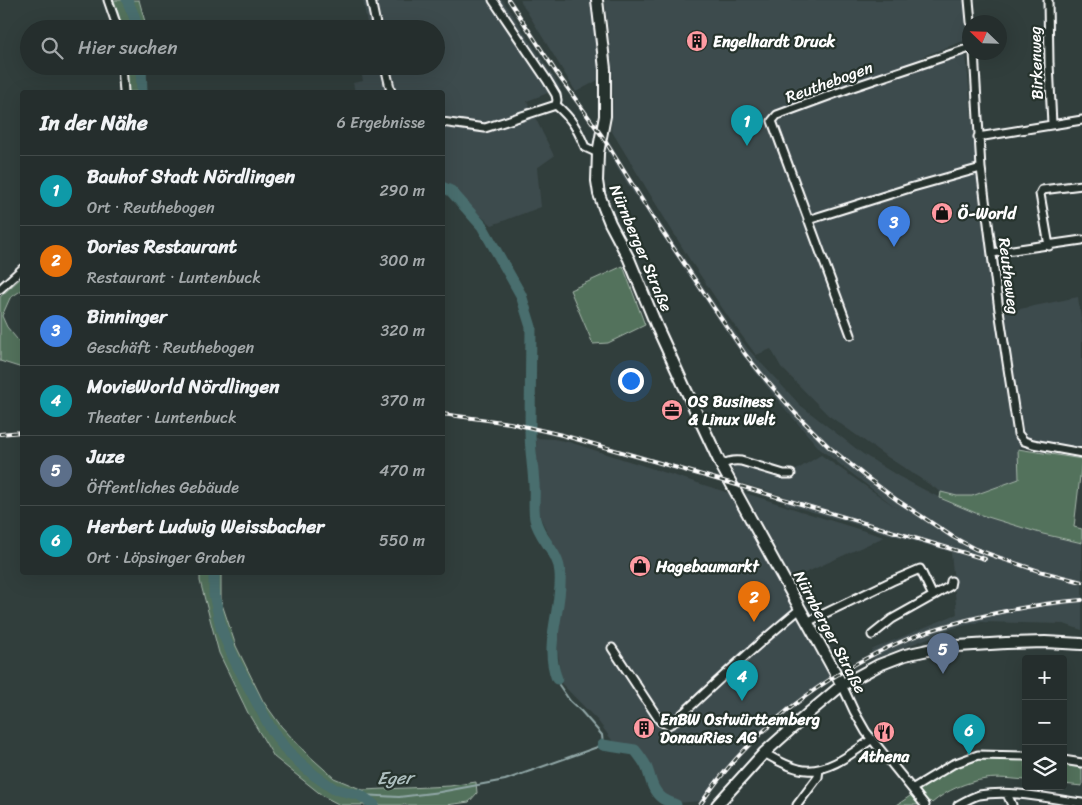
<!DOCTYPE html>
<html lang="de">
<meta charset="utf-8">
<style>
:root{--surface:#252e2d;--page:#2d3635;--text:#f1f3f6;--muted:#a3a8aa;--line:#424a49;--accent:#8abfa5}
body{margin:0;font-family:Sriracha,sans-serif;background:var(--page);color:var(--text)}
.controls{position:absolute;right:15px;bottom:15px;display:grid;overflow:hidden;border-radius:5px;box-shadow:0 5px 20px #0002}
.controls button{width:45px;height:45px;display:grid;place-items:center;padding:0;border:0;border-bottom:1px solid var(--line);background:var(--surface);color:var(--text);font:25px sans-serif}
.compass{position:absolute;left:962px;top:15px;width:45px;height:45px;border-radius:50%;background:var(--surface);box-shadow:0 5px 20px #0002;rotate:293deg}
.you{position:absolute;left:630px;top:380px;width:18px;height:18px;margin:-12px;border:4px solid #fff;border-radius:50%;background:#1a73e8;box-shadow:0 0 0 8px #1a73e833}
.badge{display:grid;place-items:center;width:32px;height:32px;border-radius:50%;background:var(--accent);color:#fff;font-size:16px;font-weight:700}
.pin{position:absolute;translate:-50% -41px;filter:drop-shadow(0 1px 2px #0008)}
.pin::after{content:'';position:absolute;top:26px;width:18px;height:15px;background:inherit;clip-path:polygon(0 0,100% 0,50% 100%)}
.list{margin:0;padding:0;list-style:none}
h2{display:flex;justify-content:space-between;align-items:center;height:65px;margin:0;padding:0 20px;font-size:21px}
h2 small{font-size:16px;font-weight:400;color:var(--muted)}
.list li{display:grid;grid-template-columns:32px 1fr auto;gap:15px;align-items:center;box-sizing:border-box;height:70px;padding:0 20px;border-top:1px solid var(--line)}
.list b{display:block;font-size:19px;white-space:nowrap}
.list p{margin:0;font-size:16px;white-space:nowrap;color:var(--muted)}
.list em{font-size:16px;font-style:normal;color:var(--muted)}
.icon{flex:none;width:28px;height:28px;fill:none;stroke:currentColor;stroke-width:2;stroke-linecap:round;stroke-linejoin:round}
.map{position:relative;flex:none;width:1082px;height:805px;overflow:hidden}
.search{position:absolute;background:var(--surface);box-shadow:0 5px 20px #0002;left:20px;top:20px;width:425px;height:55px;display:flex;align-items:center;gap:12px;box-sizing:border-box;padding:0 18px;border-radius:28px;color:var(--muted);font-size:19px}
.panel{position:absolute;background:var(--surface);box-shadow:0 5px 20px #0002;left:20px;top:90px;width:425px;height:485px;border-radius:5px}
.map>svg:first-child{display:block}
.built{fill:#3e4b4d}
.green{fill:#52725b;stroke:#a8b8ad}
.lines{fill:none;stroke-linecap:round;stroke-linejoin:round}
.stream{stroke:#92a8a8;stroke-width:2}
.river{stroke:#496e6e;stroke-width:11}
.street-casing{stroke:#fff;stroke-width:11}
.secondary-casing{stroke:#fff;stroke-width:14}
.street{stroke:#26332d;stroke-width:7}
.secondary{stroke:#26332d;stroke-width:10}
.rail-casing{stroke:#fff;stroke-width:4}
.rail{stroke:#26332d;stroke-width:2;stroke-dasharray:5.5;stroke-linecap:butt}
.labels{text-anchor:middle;dominant-baseline:central;stroke-width:4.5;stroke-linejoin:round;paint-order:stroke}
.poi-label{font-size:16px;font-weight:bold;fill:#fff;stroke:#26332d;text-anchor:start}
.street-label{font-size:16px;fill:#fff;stroke:#26332d}
.water-label{font-size:18px;font-style:italic;fill:#adbebe;stroke:#26332d}
</style>
<div class="map">
<svg width="1082" height="805" viewBox="0 0 1082 805">
<rect width="100%" height="100%" fill="#313e3c"/>
<filter id="ink" filterUnits="userSpaceOnUse"><feTurbulence type="fractalNoise" baseFrequency=".02" numOctaves="2"/><feDisplacementMap in="SourceGraphic" scale="10" xChannelSelector="R" yChannelSelector="G"/><feConvolveMatrix kernelMatrix="1 2 1 2 8 2 1 2 1" color-interpolation-filters="sRGB"/></filter>
<g filter="url(#ink)">
<path class="built" d="M363,0H503L561,88L527,101L554,156L537,168L541,207L492,225L459,199L449,187L443,183L442,92H355L353,83L363,81L360,66H436V29H368Z
M520,0H592L594,12L600,79L576,92Z
M605,0H964L966,40L921,57L926,64L966,54L976,165L995,310L1005,312L1078,297L1082,326V450L1023,437L1018,449L1019,479L972,496H957L941,492L883,454L828,415L781,367L771,349L756,355L729,318L690,260L611,130L613,100L612,64Z
M609,141L626,171L653,212L722,314L747,348L800,405L863,454L898,476L940,498L978,514L1043,534L1082,543V630L1064,624L981,622L954,628L874,659L871,650L923,628L957,614L951,552L785,504L786,497L738,482L730,465L739,463L790,480L793,472L821,455L898,509L820,449L780,403L742,355L622,176L608,152Z
M536,438L554,439L569,442L729,493L775,574L790,604L831,677L783,712L751,739L727,766L701,801L677,803L658,789L634,745L614,743L598,721L561,683L557,640L565,568L540,517Z
M745,493L813,515L884,537L805,573L791,580L780,557Z"/>
<path class="green" d="M114,0H139L147,29H123Z
M127,66H145L144,85L146,92H128Z
M623,266L645,325L608,343L593,344L570,290Z
M22,277V290L10,298L2,316L7,327L22,345V368L0,361V297Z
M1018,449L1082,459L1074,527L1082,529V543L1043,534L978,514L940,498L941,492L957,496H972L1019,479Z
M200,573H221V601L236,646L263,701L281,726L305,752L334,778L363,790L450,786L476,782L477,793L469,802L447,805H340L323,796L274,757L248,713L219,653L200,581Z
M979,759H1026V780C1013,779 998,777 986,779C966,782 947,790 932,803L930,801L925,805H897L939,776L954,767Z
M1063,762L1082,765V786L1063,784Z"/>
<g class="lines">
<path class="stream" d="M360,795L399,797L440,792L505,780L603,745L602,735L581,711L570,701L559,685"/>
<path class="river" d="M127,0L134,16L137,29
M141,66L142,92
M442,187L451,191L482,226L521,295L531,327L530,425
M530,431C530,449 533,467 534,484C535,495 533,508 535,519C539,539 559,552 560,573C563,608 543,643 557,679
M214,572V594L222,631L236,663L270,727L284,747L298,761L314,775L334,789L360,795L374,805
M603,745L635,750C639,755 643,760 646,766C651,777 651,790 662,798C666,801 672,803 676,805"/>
<g class="street-casing">
<path id="street" d="M108,0L118,29
M371,0L377,29
M493,0L547,80L556,95L557,100L556,105
M969,0L971,22
M1048,0L1049,64L1052,124
M974,52L981,168L999,310L1018,434L1024,441L1033,444L1082,453
M122,66L124,92
M385,66L391,92
M442,122L485,128L556,105C572,119 577,128 585,147L598,153
M978,137L1082,120
M808,220L913,187L981,168
M1049,246L1040,194L1042,190L1082,185
M992,253L1082,240
M0,289L22,269
M851,335L772,121L777,115L853,87L970,48
M721,465C728,461 733,460 741,461L784,474H791
M933,596L950,586L951,581
M807,622L892,581L920,569L933,596L892,619L872,635
M612,648L660,721L668,725L674,722C715,683 756,645 800,609
M842,685L854,711L866,732L925,805
M764,753C775,759 786,766 799,769C824,776 853,753 872,739
M1063,760L1082,763
M912,789L953,764L978,755L1026,756
M1007,794L1012,805
M797,805L818,777L819,769
M958,805C965,801 972,797 979,795C1011,789 1051,799 1082,803"/>
</g>
<g class="secondary-casing">
<path id="secondary" d="M597,0L605,69V116L598,153L597,181L599,194L604,208L610,223L629,259L657,327L684,386L721,465L842,685
M717,805L764,753L811,711L842,685L879,665L905,655L942,647L1006,643L1045,642L1082,644"/>
</g>
<use href="#street" class="street"/>
<use href="#secondary" class="secondary"/>
<g class="rail-casing">
<path id="rail" d="M509,0L556,72L602,136L652,216L745,354L767,381L795,413L829,447L865,476L897,500L953,537L975,549L1000,558L1039,571L1082,582
M442,414L510,423L562,435L730,483L985,559
M0,434L22,432
M700,805C748,733 825,673 905,640C934,628 965,620 996,613C1024,607 1053,602 1082,600"/>
</g>
<use href="#rail" class="rail"/>
</g>
</g>
<defs>
<g id="building-disc" transform="scale(1.125)"><circle r="9.5" fill="#ff9aa2" stroke="#26332d"/><path d="M-4-6H4V6H1V3H-1V6H-4ZM-2.5-4.3h1.7v1.8h-1.7ZM.8-4.3h1.7v1.8H.8ZM-2.5-1h1.7V.8h-1.7ZM.8-1h1.7V.8H.8Z" fill="#111"/></g>
<g id="shop-disc" transform="scale(1.125)"><circle r="9.5" fill="#ff9aa2" stroke="#26332d"/><path d="M-5-2.5h2.3a2.7 3.5 0 0 1 5.4 0H5L5.5 6h-11ZM-1.5-2.5h3a1.5 2.3 0 0 0-3 0Z" fill="#111"/></g>
<g id="office-disc" transform="scale(1.125)"><circle r="9.5" fill="#ff9aa2" stroke="#26332d"/><path d="M-6-3h4V-5.5h4V-3h4V5H-6ZM-1-4.5V-3h2v-1.5ZM-6 0V1H6V0Z" fill="#111"/></g>
<g id="restaurant-disc" transform="scale(1.125)"><circle r="9.5" fill="#ff9aa2" stroke="#26332d"/><path d="M-5-6h1v4h1v-4h1v4h1v-4h1v5L-1.5 .5V6h-2V.5L-5-1ZM5-6V6H3V1.5H1.5Q1.5-4 5-6Z" fill="#111"/></g>
</defs>
<g fill-rule="evenodd">
<use href="#building-disc" x="697" y="41"/>
<use href="#shop-disc" x="942" y="213"/>
<use href="#office-disc" x="672" y="410"/>
<use href="#shop-disc" x="640" y="566"/>
<use href="#building-disc" x="644" y="728"/>
<use href="#restaurant-disc" x="884" y="732"/>
</g>
<g class="labels">
<g class="poi-label">
<text x="713" y="41">Engelhardt Druck</text>
<text x="958" y="213">Ö-World</text>
<text x="688" y="401">OS Business<tspan x="688" dy="18">&amp; Linux Welt</tspan></text>
<text x="656" y="566">Hagebaumarkt</text>
<text x="660" y="719">EnBW Ostwürttemberg<tspan x="660" dy="18">DonauRies AG</tspan></text>
<text x="884" y="756" text-anchor="middle">Athena</text>
</g>
<g class="street-label">
<text transform="translate(1036 63) rotate(-92)">Birkenweg</text>
<text transform="translate(829 82) rotate(-20)">Reuthebogen</text>
<text transform="translate(641 248) rotate(67)">Nürnberger Straße</text>
<text transform="translate(1009 276) rotate(83)">Reutheweg</text>
<text transform="translate(830 632) rotate(62)">Nürnberger Straße</text>
</g>
<g class="water-label">
<text transform="translate(395 778) rotate(-1)">Eger</text>
</g>
</g>
</svg>
<div class="controls">
<button>+</button>
<button>−</button>
<button><svg class="icon" aria-label="layers" viewBox="0 0 24 24"><path d="M12 4l9 5-9 5-9-5zM3 14l9 5 9-5"/></svg></button>
</div>
<svg class="compass" viewBox="-18 -18 36 36"><path d="M0-13l5 13h-10z" fill="#e53935"/><path d="M0 13l5-13h-10z" fill="#a3a8aa"/></svg>
<div class="you"></div>
<div class="pin badge" style="left:747px;top:146px;background:#0f9aa8">1</div>
<div class="pin badge" style="left:754px;top:622px;background:#e8710a">2</div>
<div class="pin badge" style="left:894px;top:247px;background:#3f7fe0">3</div>
<div class="pin badge" style="left:742px;top:701px;background:#0f9aa8">4</div>
<div class="pin badge" style="left:943px;top:674px;background:#5c6f8a">5</div>
<div class="pin badge" style="left:969px;top:755px;background:#0f9aa8">6</div>
<div class="search"><svg class="icon" aria-label="search" viewBox="0 0 24 24"><circle cx="10" cy="10" r="6"/><path d="M15 15l6 6"/></svg>Hier suchen</div>
<section class="panel">
<h2>In der Nähe<small>6 Ergebnisse</small></h2>
<ul class="list">
<li><span class="badge" style="background:#0f9aa8">1</span><div><b>Bauhof Stadt Nördlingen</b><p>Ort · Reuthebogen</p></div><em>290 m</em></li>
<li><span class="badge" style="background:#e8710a">2</span><div><b>Dories Restaurant</b><p>Restaurant · Luntenbuck</p></div><em>300 m</em></li>
<li><span class="badge" style="background:#3f7fe0">3</span><div><b>Binninger</b><p>Geschäft · Reuthebogen</p></div><em>320 m</em></li>
<li><span class="badge" style="background:#0f9aa8">4</span><div><b>MovieWorld Nördlingen</b><p>Theater · Luntenbuck</p></div><em>370 m</em></li>
<li><span class="badge" style="background:#5c6f8a">5</span><div><b>Juze</b><p>Öffentliches Gebäude</p></div><em>470 m</em></li>
<li><span class="badge" style="background:#0f9aa8">6</span><div><b>Herbert Ludwig Weissbacher</b><p>Ort · Löpsinger Graben</p></div><em>550 m</em></li>
</ul>
</section>
</div>
